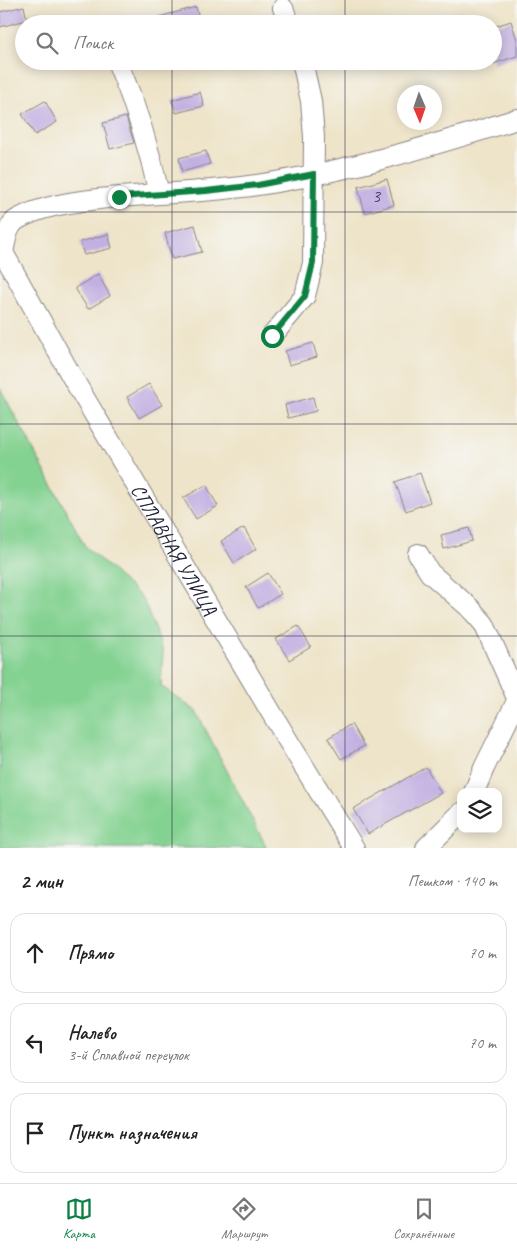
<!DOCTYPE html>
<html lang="ru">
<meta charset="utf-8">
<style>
:root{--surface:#fff;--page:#f2f2f2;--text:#222;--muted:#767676;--line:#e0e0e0;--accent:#0b8043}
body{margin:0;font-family:Caveat,sans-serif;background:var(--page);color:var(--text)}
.controls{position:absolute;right:15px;bottom:15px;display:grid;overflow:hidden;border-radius:10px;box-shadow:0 2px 12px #0003}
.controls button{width:45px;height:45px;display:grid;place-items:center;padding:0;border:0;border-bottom:1px solid var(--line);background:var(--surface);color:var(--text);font:25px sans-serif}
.compass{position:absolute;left:397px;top:85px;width:45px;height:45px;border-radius:50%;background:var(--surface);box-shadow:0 2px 12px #0003;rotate:178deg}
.stop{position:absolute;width:15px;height:15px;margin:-11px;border:4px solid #0b8043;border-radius:50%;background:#fff}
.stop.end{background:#0b8043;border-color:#fff;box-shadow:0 1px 5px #0008}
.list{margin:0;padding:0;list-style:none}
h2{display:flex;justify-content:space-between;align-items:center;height:65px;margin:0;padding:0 20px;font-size:21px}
h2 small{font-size:16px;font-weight:400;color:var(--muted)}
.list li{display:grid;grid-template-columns:32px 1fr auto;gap:15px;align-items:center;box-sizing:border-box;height:80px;margin:0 10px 10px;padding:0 10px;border:1px solid var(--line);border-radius:15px}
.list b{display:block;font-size:19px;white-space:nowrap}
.list p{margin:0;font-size:16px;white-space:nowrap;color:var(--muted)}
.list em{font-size:16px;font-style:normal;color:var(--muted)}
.icon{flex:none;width:28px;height:28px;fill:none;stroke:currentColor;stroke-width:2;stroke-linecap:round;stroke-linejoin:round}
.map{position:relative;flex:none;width:517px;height:848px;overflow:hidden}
.search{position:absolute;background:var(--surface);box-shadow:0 2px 12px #0003;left:15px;right:15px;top:15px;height:55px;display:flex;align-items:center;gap:12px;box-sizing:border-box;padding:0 18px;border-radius:28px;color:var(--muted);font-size:19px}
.sheet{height:335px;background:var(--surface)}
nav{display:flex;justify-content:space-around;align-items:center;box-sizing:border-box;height:70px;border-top:1px solid var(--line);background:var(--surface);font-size:14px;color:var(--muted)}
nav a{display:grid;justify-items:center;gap:2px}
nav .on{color:var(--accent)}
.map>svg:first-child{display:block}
.green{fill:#83d291;stroke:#527a66}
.building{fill:#c2b0e2}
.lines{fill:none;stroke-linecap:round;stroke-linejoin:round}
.minor-casing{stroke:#888382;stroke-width:22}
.minor{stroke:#fff;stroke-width:20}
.route{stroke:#0b8043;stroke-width:6}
.grid{fill:none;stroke:#22223b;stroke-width:1;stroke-opacity:0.55}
.labels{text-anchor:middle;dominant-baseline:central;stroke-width:5;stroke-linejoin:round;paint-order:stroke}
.number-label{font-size:18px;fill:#4a4665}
.street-label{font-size:20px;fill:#22223b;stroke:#f6f6f2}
</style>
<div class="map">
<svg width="517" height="848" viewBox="0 0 517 848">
<rect width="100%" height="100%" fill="#f6f6f2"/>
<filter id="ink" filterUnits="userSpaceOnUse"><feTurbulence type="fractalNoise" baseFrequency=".02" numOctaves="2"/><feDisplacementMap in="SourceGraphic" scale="10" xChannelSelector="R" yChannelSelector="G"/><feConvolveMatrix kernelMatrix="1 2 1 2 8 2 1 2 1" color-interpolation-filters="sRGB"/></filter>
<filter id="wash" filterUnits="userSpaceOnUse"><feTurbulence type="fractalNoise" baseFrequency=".0096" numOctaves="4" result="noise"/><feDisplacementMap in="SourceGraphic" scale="20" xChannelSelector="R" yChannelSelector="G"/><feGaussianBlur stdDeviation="1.12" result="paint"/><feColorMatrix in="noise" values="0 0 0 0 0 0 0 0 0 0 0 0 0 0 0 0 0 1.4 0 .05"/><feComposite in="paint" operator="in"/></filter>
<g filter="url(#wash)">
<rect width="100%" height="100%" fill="#eee4c9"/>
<path class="green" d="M0,388L85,546L143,599L163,651L161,686L196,711L267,848H0Z"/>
<g id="blocks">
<path class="building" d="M24,6L27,20L0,27V12Z
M196,7L200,21L188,24H152L151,19Z
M511,21L517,40V56L493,64V27Z
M200,92L204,106L176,113L172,100Z
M45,101L57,122L35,135L22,114Z
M126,117L134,143L110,149L103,123Z
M206,151L210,164L182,172L179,158Z
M387,179L394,205L365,213L358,187Z
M195,225L202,252L172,259L165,233Z
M108,234L112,248L84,255L80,242Z
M98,274L110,296L88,309L75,288Z
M313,343L317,357L289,365L285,351Z
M149,384L162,405L139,418L127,397Z
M313,397L316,411L288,418L285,405Z
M420,473L430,502L406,511L395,482Z
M206,485L218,506L196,519L183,498Z
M244,528L256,549L234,563L221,541Z
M469,528L472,541L444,549L441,535Z
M268,573L281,594L258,608L246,587Z
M298,626L311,647L289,660L276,639Z
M351,724L364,746L341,759L328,738Z
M426,767L441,793L368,834L353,809Z"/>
</g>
</g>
<g filter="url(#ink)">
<use href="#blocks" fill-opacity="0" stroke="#888382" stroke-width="1"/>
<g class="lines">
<g class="minor-casing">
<g id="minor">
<path d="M283,8L289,24"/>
<path d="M117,61C136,106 149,146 159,194"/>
<path id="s1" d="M0,247L72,377L287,739L354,848"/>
<path d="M3,252C6,240 7,225 18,219C42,206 72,202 99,199C151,193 204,193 257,185C345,172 432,146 517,119"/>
<path d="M272,336L305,296L313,263L314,137L311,101L302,61"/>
<path d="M418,554L430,573L470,608L484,624L517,698"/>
<path d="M474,792L484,768L517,701"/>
<path d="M426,848L461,813"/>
</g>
</g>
<use href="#minor" class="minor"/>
</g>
</g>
<g class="lines" filter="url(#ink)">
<path class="route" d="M119,197L206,191L258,185L314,174L313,263L305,296L272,336"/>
</g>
<path class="grid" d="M172,0V24M345,0V24M172,61V848M345,61V848M0,212H517M0,424H517M0,636H517"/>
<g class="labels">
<g class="number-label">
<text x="376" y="196">3</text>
</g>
<g class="street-label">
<text stroke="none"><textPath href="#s1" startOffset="349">СПЛАВНАЯ УЛИЦА</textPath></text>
</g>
</g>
</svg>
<div class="controls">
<button><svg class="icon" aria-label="layers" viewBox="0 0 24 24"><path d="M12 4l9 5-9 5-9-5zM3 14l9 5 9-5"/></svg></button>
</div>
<svg class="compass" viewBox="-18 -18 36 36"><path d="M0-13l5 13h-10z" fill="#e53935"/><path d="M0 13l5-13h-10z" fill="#767676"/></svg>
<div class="stop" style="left:272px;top:336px"></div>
<div class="stop end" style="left:119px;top:197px"></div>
<div class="search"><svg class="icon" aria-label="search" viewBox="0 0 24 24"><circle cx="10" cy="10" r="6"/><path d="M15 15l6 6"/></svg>Поиск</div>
</div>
<section class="sheet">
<h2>2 мин<small>Пешком · 140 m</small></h2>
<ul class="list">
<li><svg class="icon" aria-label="ahead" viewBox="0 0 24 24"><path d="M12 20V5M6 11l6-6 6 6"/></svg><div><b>Прямо</b></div><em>70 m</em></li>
<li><svg class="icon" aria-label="left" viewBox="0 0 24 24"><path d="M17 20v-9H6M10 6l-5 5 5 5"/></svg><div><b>Налево</b><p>3-й Сплавной переулок</p></div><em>70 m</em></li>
<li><svg class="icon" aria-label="arrive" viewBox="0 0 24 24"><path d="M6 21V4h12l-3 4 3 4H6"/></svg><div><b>Пункт назначения</b></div></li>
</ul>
</section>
<nav>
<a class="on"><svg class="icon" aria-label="map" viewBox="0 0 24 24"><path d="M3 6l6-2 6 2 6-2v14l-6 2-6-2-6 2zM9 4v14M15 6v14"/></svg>Карта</a>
<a><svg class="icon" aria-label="directions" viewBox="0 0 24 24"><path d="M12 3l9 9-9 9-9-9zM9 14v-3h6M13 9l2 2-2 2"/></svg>Маршрут</a>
<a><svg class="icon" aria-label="saved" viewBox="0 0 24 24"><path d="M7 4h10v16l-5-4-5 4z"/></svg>Сохранённые</a>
</nav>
